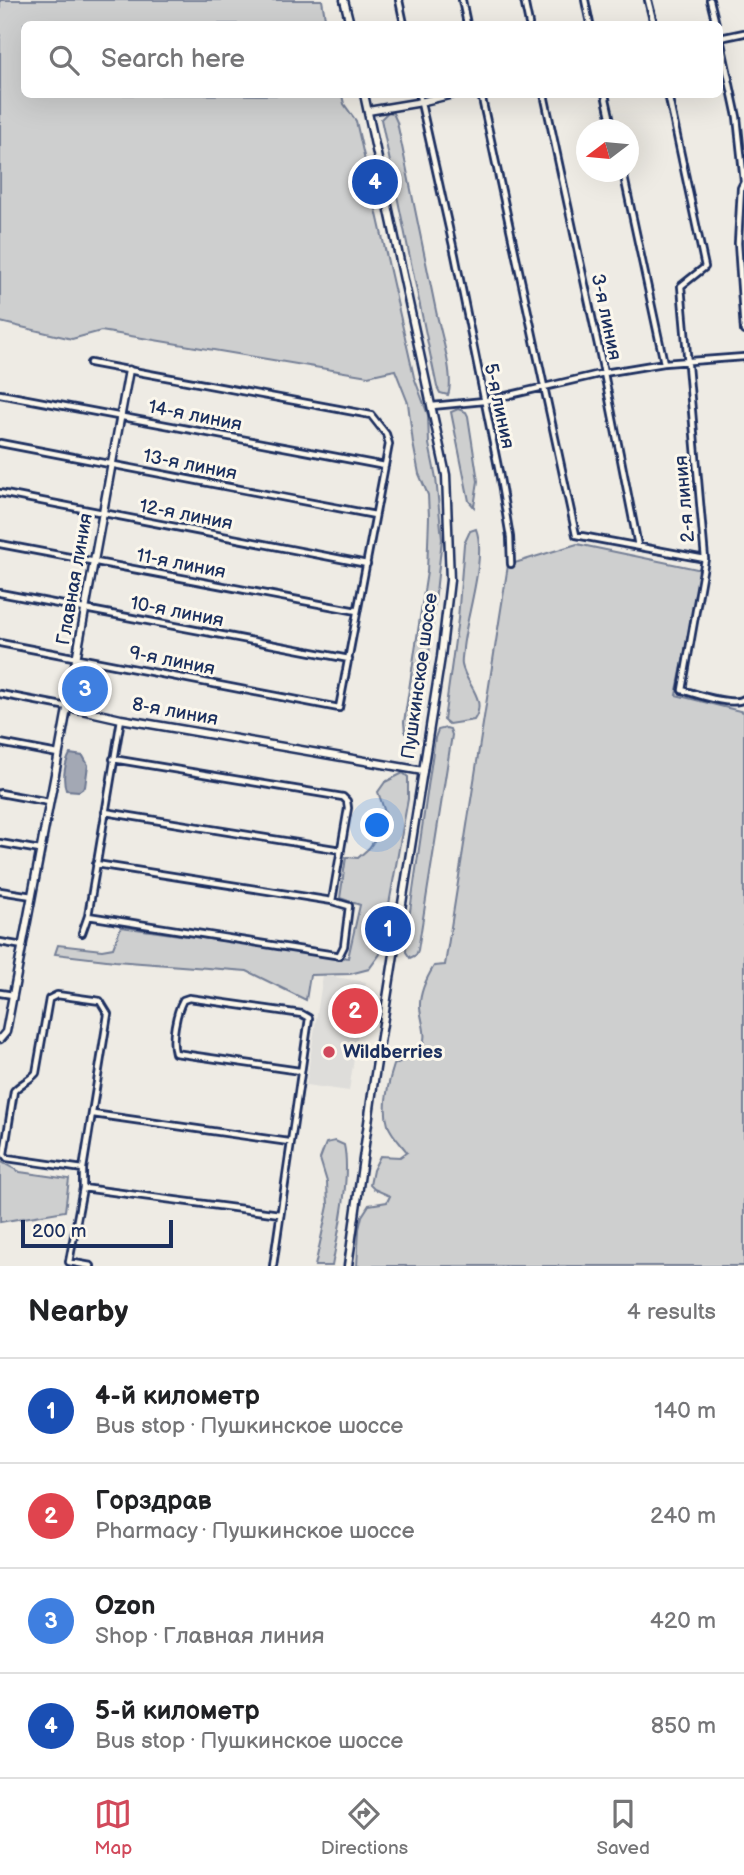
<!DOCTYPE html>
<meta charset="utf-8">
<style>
:root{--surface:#fff;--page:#f6f6f6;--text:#202124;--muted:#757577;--line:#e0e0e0;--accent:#d1495b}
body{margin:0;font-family:"Balsamiq Sans",sans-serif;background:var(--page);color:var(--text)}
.compass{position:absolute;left:576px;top:119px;width:63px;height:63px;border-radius:50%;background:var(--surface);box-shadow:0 7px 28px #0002;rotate:254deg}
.scale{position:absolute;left:21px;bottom:18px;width:152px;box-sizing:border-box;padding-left:7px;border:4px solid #1b2f5e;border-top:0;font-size:19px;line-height:24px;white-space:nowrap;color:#1b2f5e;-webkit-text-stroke:5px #fbf7ec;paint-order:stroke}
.you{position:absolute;left:378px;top:826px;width:24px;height:24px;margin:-18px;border:5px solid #fff;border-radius:50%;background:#1a73e8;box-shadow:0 0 0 10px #1a73e833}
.badge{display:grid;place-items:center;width:46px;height:46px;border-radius:50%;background:var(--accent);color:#fff;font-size:23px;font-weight:700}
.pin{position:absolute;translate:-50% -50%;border:4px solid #fff;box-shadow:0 2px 7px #0006}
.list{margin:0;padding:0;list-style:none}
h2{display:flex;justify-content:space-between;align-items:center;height:91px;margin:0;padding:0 28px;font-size:30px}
h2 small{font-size:23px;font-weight:400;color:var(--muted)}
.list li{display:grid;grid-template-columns:46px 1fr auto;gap:21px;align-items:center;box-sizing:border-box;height:105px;padding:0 28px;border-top:2px solid var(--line)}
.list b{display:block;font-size:26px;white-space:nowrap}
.list p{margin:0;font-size:23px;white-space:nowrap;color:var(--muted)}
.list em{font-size:23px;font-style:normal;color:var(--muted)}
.icon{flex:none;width:38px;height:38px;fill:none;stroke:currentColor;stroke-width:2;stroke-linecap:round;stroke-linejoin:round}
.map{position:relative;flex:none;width:744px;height:1266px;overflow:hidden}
.search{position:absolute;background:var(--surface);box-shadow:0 7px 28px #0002;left:21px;right:21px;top:21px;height:77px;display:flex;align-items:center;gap:18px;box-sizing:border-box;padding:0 24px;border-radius:10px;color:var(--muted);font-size:26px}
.sheet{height:511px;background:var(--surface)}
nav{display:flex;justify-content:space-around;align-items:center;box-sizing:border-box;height:98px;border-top:2px solid var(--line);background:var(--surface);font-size:19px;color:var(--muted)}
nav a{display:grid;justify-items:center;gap:4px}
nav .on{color:var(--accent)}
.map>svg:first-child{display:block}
.built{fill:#deddda}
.green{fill:#cecfcf;stroke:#747f96;stroke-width:2}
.water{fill:#a3a8b4;stroke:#6d7892;stroke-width:2}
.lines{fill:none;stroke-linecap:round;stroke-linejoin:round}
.minor-casing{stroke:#1b2f5e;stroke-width:10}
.tertiary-casing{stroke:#1b2f5e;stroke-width:11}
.secondary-casing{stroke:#1b2f5e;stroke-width:11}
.minor{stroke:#fbf7ec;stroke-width:4.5}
.tertiary{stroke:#fbf7ec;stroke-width:6}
.secondary{stroke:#fbf7ec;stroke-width:6}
.poi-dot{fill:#d1495b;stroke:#fbf7ec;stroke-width:2.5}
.labels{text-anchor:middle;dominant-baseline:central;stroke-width:6;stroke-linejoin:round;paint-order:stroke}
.street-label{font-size:19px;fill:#1b2f5e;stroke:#fbf7ec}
.poi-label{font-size:19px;font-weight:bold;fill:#1b2f5e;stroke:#fbf7ec;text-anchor:start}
</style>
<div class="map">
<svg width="744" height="1266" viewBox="0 0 744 1266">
<rect width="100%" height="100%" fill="#eeebe4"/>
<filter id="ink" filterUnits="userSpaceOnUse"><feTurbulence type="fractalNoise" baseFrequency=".0143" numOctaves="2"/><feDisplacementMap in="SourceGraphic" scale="14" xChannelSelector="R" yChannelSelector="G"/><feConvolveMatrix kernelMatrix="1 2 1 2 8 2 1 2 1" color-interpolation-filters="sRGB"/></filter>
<g filter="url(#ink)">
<path class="built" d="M323,975L366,982L349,1091L306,1085Z"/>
<path class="green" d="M0,0H322L326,24H24V94L342,95L344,104L356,121L414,377L428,415L429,444L436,478L442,539L428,664L417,718L409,733H405L404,722L427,572L429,517L428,495L419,474L413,443L408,403L395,370L368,376L101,331L72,339L0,322Z
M388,112L393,113L397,122C410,185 423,248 436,311C440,330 455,377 448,395L440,393L437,387L381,119Z
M458,409L466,412L468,416L478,481L474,507L469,501L451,412Z
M476,529C487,557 466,617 463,648C463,653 461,660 462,665C466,685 488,699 474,720L449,724L444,720L458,619L464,544L470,531Z
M577,544L702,570L676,695L744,712V1266H357L359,1229L362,1216L369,1205L387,1202L390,1196L374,1189L370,1185L373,1170L380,1156L400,1157L407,1152C401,1144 391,1134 388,1125C382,1106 388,1083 394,1065C402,1060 417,1056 422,1047C428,1036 421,1020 420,1008C419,993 426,979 434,966L445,965L508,565Z
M446,728L450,729L452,735L418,950L416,955L410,958L406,952L407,932L435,738L438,730Z
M403,773L408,777V799L380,954L369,969L350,974L310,975L306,1000L247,971L115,961L55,954L58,945L102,950L113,948L121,927L348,958L360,905L340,898L346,857L358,858L369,848L388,821L378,792L385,782Z
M335,1141L344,1145C351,1176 338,1234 332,1266H315L328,1206L327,1182L320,1159L326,1143Z
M0,1161L20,1172L69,1179L65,1211L0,1222Z"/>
<path class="water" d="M70,754L83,756L88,765L85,787L79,791L66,790C62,779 65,763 70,754Z"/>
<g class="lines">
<g class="minor-casing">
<path id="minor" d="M399,0L404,24
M462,0L467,24
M524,0L529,24
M585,0L590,24
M648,0L654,24
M710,0L716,24
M720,38L737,117L744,182L741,188L738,243L744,331
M720,38L744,33
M419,94L455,255L499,472L510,537L511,564
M481,94L576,535L705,559
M544,94L604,373L638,546
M605,94L613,130
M668,94L705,267L681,286L705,559L682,690C696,694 732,707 744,699
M623,172L664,363
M0,394L385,466
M432,406L484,401L604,373L664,363L744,357
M0,443L375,515
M0,493L367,564
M0,544L357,611
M0,593L349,659
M0,643L339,708L389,444L386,434L371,415L90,363
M0,694L68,707
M0,743L58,754
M113,759L343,797L347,801L348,808L332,901
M0,793L49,802
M105,812L341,850
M0,843L40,850
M0,891L32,896
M88,916L335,955L339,956L344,946L349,906L332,901L96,864
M82,933L88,916L121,719
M0,942L23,946
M0,993L13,995
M93,1114L289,1142
M83,1169L7,1158L4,1154L14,1091C21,1083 29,1081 36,1073L49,999L57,995L100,1001L108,1014L83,1169V1188L69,1262L91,1266
M83,1188L280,1214
M273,1266L309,1018L302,1014L189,998L183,1000C176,1013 171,1039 175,1053L300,1071"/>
</g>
<g class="tertiary-casing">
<path id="tertiary" d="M368,111L416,103L453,94
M68,707L121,719L423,771
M0,1039L6,1032L13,995C53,787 92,578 129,370"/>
</g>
<g class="secondary-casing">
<path id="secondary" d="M344,0L350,24
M348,1266L373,1087L441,657L450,580L446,475L364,94"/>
</g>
<use href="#minor" class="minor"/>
<use href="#tertiary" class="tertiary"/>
<use href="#secondary" class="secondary"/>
</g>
</g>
<circle class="poi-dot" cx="329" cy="1052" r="7"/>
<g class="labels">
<g class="street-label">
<text transform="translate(606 317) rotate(78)">3-я линия</text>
<text transform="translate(499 406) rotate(78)">5-я линия</text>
<text transform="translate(195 416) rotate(11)">14-я линия</text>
<text transform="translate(190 465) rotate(11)">13-я линия</text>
<text transform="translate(685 499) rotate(-95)">2-я линия</text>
<text transform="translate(186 515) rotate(11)">12-я линия</text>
<text transform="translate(181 564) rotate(11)">11-я линия</text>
<text transform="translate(75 579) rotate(-80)">Главная линия</text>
<text transform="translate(177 612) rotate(11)">10-я линия</text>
<text transform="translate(172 661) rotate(11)">9-я линия</text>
<text transform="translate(420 676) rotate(-82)">Пушкинское шоссе</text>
<text transform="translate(175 712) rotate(10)">8-я линия</text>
</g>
<g class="poi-label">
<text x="343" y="1052">Wildberries</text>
</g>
</g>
</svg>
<svg class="compass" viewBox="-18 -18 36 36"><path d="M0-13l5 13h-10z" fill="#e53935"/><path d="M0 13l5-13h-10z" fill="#757577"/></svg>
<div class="scale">200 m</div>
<div class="you"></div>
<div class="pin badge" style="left:388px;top:929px;background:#1a4fb4">1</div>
<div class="pin badge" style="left:355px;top:1011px;background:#e0444e">2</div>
<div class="pin badge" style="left:85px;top:689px;background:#3f7fe0">3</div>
<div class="pin badge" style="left:375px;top:182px;background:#1a4fb4">4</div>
<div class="search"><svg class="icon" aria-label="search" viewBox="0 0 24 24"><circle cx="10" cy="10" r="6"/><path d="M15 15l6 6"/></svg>Search here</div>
</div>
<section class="sheet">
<h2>Nearby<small>4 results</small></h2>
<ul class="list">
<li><span class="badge" style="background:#1a4fb4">1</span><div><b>4-й километр</b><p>Bus stop · Пушкинское шоссе</p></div><em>140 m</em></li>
<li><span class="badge" style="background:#e0444e">2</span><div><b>Горздрав</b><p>Pharmacy · Пушкинское шоссе</p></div><em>240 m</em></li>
<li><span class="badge" style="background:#3f7fe0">3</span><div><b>Ozon</b><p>Shop · Главная линия</p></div><em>420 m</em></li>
<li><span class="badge" style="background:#1a4fb4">4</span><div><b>5-й километр</b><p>Bus stop · Пушкинское шоссе</p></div><em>850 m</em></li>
</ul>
</section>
<nav>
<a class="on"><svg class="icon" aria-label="map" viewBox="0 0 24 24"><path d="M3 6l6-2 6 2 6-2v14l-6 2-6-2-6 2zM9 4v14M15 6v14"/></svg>Map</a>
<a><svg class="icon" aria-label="directions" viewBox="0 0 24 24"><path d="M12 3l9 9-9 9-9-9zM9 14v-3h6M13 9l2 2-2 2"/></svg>Directions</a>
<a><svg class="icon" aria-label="saved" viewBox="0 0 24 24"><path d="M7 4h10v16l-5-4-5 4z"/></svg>Saved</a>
</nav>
